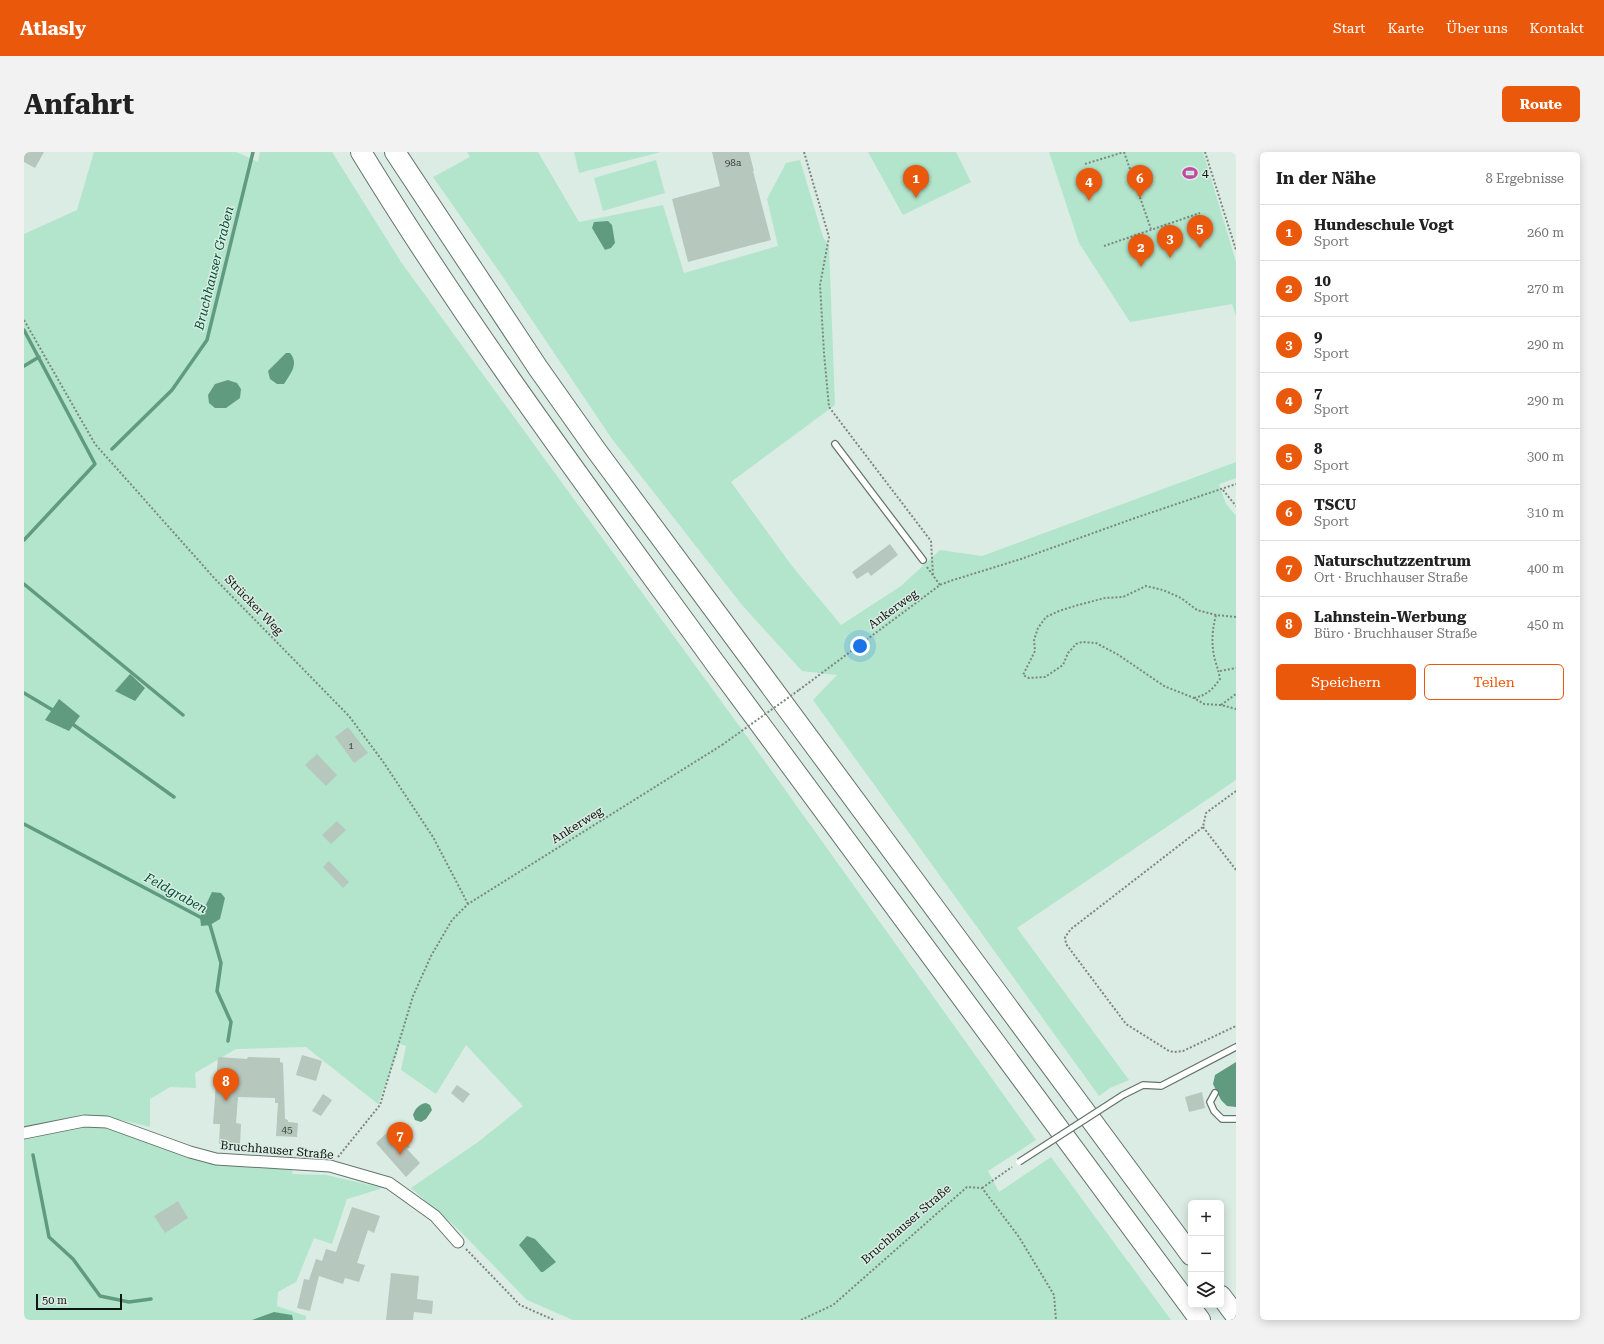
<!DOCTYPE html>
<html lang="de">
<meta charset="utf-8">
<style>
:root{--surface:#fff;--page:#f2f2f2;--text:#222;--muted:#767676;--line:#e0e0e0;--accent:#ea580c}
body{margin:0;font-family:"Roboto Serif",serif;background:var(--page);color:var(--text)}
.controls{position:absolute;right:12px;bottom:12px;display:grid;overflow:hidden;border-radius:6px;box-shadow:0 2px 10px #0003}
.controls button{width:36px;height:36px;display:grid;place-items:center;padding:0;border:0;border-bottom:1px solid var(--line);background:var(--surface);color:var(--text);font:20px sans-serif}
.scale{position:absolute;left:12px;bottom:10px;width:86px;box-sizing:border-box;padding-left:4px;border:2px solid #101613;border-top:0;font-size:11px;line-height:14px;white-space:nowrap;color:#101613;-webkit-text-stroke:3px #daece3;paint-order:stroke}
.you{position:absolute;left:836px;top:494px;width:14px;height:14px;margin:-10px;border:3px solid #fff;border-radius:50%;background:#1a73e8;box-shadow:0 0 0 6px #1a73e833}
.badge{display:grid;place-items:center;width:26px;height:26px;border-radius:50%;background:var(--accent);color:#fff;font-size:13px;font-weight:700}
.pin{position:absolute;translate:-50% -33px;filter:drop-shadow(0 1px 2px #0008)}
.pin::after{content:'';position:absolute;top:21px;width:14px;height:12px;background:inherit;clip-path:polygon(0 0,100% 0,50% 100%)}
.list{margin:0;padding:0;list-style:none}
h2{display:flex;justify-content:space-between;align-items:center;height:52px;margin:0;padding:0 16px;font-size:17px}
h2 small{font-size:13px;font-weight:400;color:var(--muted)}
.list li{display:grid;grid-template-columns:26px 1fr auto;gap:12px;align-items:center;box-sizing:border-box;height:56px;padding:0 16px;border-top:1px solid var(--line)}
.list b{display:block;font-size:15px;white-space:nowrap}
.list p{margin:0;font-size:13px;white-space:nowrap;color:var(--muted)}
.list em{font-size:13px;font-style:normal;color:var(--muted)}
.actions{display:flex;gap:8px;padding:12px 16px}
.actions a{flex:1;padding:9px 0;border:1px solid var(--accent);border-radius:6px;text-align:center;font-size:14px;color:var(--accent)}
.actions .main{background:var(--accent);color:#fff}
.icon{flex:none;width:22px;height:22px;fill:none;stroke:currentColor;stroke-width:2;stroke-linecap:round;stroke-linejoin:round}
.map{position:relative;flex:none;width:1212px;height:1168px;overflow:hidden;border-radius:6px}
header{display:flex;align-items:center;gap:24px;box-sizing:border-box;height:56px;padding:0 20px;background:var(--accent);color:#fff}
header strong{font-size:19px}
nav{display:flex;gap:22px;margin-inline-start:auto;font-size:14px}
.intro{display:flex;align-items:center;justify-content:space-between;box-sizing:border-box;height:96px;padding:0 24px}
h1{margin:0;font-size:28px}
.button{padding:10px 18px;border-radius:6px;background:var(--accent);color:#fff;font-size:14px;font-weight:700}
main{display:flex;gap:24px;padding:0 24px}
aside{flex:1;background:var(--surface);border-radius:6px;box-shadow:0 2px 10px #0003}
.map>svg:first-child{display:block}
.green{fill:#b3e5cc}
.water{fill:#609b80}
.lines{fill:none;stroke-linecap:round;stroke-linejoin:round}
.stream{stroke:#609b80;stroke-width:3.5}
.building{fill:#b6c7be}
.lane-casing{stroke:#65746d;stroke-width:8}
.street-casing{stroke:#65746d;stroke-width:13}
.highway-casing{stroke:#65746d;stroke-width:22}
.path{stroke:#7b8781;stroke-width:2;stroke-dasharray:2 2;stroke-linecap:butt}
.lane{stroke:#fff;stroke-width:5.5}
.street{stroke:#fff;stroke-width:11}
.highway{stroke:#fff;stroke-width:20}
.lane-bridge-casing{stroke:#65746d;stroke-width:8;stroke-linecap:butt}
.path-bridge{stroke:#7b8781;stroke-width:2;stroke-dasharray:2 2;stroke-linecap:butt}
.lane-bridge{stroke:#fff;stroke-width:5.5}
.labels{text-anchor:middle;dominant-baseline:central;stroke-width:3;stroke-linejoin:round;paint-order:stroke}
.number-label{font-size:10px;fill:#3a423e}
.poi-label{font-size:12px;fill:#101613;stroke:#daece3;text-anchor:start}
.street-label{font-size:12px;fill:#101613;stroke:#daece3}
.water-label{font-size:13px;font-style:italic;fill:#005238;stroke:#daece3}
</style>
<header>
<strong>Atlasly</strong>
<nav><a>Start</a><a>Karte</a><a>Über uns</a><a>Kontakt</a></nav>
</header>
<div class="intro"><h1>Anfahrt</h1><a class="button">Route</a></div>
<main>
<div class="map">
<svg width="1212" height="1168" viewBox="0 0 1212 1168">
<rect width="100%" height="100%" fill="#daece3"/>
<path class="green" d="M70,0H212L234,10L236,0H308L377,110L724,586L1012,988L964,1019L975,1040L1027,1005L1147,1168H549L503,1148L436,1079L387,1036L454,990L499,954L442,893L412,942L377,918L382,894L376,892L372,905L354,952L282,895L212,897L171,921L172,936L146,935L126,947V975L93,967L101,982L163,999L269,1016L268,1022L302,1023L359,1036L323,1047L308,1092L290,1086L272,1130L254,1140L253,1154L282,1164V1168H0V82L53,58Z
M443,0H514L555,70L639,53L660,121L754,94L743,47L762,11L776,8L799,85L805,94L811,253L707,330L768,414L817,473L877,434L916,398L958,404L1212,310V326L1195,332L1202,352L1212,364V628L993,776L1105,928L1086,936L1075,944L789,548L813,523L778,519L718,453L588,287L479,125L409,25L446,5Z
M550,0H637L555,21Z
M844,0H932L947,30L879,63Z
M1025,0H1179L1212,110V164L1208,152L1106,170L1055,91Z
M632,8L641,41L579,59L570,26Z"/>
<path class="water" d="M584,69L588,73L591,91L587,96L581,98L568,76L570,70Z
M262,201H266C275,212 267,221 260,232H253L246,227L244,219Z
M204,228L213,231L217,237L216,246L202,256H191L185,251L184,243L191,232Z
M106,522L121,536L111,549L91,539Z
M35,547L56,564L45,579L21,568Z
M188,740L197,741L201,746L196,767L186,773L177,774L176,765Z
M1212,910V955L1203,954L1197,948L1189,932L1191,923Z
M402,951L406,953L408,958L402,967L397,970L391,968L389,963C391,957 395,952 402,951Z
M503,1084L511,1087L532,1110L519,1120H517L495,1093Z
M250,1160L268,1163L269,1168H228Z"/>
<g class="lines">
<path class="stream" d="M0,178L71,312L0,388
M0,214L15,205
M88,297L148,238L183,188L229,0
M0,432L159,563
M0,541L32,560
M47,571L150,645
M0,672L176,765L186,773L197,811L193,839L207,870L204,889
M9,1003L25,1085L49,1107L76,1144L105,1150L127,1147"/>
</g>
<path class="building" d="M0,0H20L11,16L0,10Z
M688,0H725L730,19H729L747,88L664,110L648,47L696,34Z
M866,392L874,403L847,424L844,420L833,427L828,420Z
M324,575L344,601L330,611L311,585Z
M293,602L313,623L302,634L281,613Z
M313,669L322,678L307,692L298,683Z
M305,709L325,730L319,736L299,715Z
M278,903L298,909L292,929L272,923Z
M194,905L223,907L224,905L256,906V910L259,911L261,967L264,968V970L274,971L273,985L252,984L254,951H251V946L214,945L212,971L217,972L216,993L195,992L196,972H189Z
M433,933L446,942L439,951L427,941Z
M1178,940L1181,956L1165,960L1161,945Z
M299,942L308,948L297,964L288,959Z
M368,976L386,995L383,997L396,1011L382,1025L352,991Z
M154,1049L164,1066L141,1081L130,1064Z
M328,1055L356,1064L350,1081L344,1078L333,1111L341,1113L335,1130L321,1126L319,1132L295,1124L286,1159L273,1156L280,1127L285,1128L292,1107L298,1109L302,1097L312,1100Z
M367,1121L395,1124L393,1147L409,1149L408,1162L390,1160L389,1168H362Z"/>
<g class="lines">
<g class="lane-casing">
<path id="lane" d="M811,292L899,408
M1191,941L1186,950L1190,959L1198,967H1212
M1099,943L1119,933L1137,934L1212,895"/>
</g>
<g class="street-casing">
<path id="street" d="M0,981L60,969L83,970L166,1000L192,1007L306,1014L365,1031L411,1064L434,1090"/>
</g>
<g class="highway-casing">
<path id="highway" d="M337,0C445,177 569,343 691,511C852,730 1014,949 1176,1168
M371,0L514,216L572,298L1167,1103
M1197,1144L1212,1164"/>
</g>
<path class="path" d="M780,0L805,85L796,133L800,201L805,255L907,389L909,423
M1100,0L1127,77
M1181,0L1212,98
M1061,12L1100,0
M1080,94L1176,61
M0,168L71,292L191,427L325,564L360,611L409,685L444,752
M1199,338L1212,354
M903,415L916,433
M1212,465L1192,463L1173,458L1157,446L1139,438L1122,434L1099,445L1081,446L1054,453L1035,459L1022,465L1014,476L1010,488L1011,499L999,523L1005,526L1021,525L1039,513L1044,501L1052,492L1058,490L1072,491L1093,502L1140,534L1170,546L1180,552L1197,553L1212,557
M1196,519L1212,516
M775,538L916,433L926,429L997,407L1111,366L1212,332
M1170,546C1183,543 1189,537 1196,527C1195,520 1193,515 1191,508C1187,493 1188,478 1192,463
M1197,553L1212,542
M1212,639L1182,661L1179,675L1047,777L1041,785L1042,792L1102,872L1145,899L1150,900L1159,899L1212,874
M1179,675L1212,718
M314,1005L356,953L389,844L407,804L428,768L444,752L698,593
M958,1036L988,1015
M442,1097L496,1153L530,1168
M777,1168L809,1153L943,1035L958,1036L995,1085L1030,1143L1032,1168"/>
<use href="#lane" class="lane"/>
<use href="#street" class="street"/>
<use href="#highway" class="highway"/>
<g class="lane-bridge-casing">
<path id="lane-bridge" d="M995,1010L1099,943"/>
</g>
<path class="path-bridge" d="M698,593L775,538"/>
<use href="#lane-bridge" class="lane-bridge"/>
</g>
<defs>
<g id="stadium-bare" transform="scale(1.2)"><path d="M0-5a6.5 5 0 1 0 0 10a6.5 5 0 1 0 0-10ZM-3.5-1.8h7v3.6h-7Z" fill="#c04aa1" stroke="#daece3" stroke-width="2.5" paint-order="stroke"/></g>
</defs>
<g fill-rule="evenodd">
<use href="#stadium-bare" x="1166" y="21"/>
</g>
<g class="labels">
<g class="number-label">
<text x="709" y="10">98a</text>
<text x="327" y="593">1</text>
<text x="263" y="977">45</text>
</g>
<g class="poi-label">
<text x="1178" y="21">4</text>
</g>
<g class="street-label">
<text transform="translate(230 453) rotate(46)">Strücker Weg</text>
<text transform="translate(869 457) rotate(-36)">Ankerweg</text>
<text transform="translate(553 673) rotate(-32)">Ankerweg</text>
<text transform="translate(253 998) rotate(5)">Bruchhauser Straße</text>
<text transform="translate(882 1072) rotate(-41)">Bruchhauser Straße</text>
</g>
<g class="water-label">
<text transform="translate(190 116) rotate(-76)">Bruchhauser Graben</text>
<text transform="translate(152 741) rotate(29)">Feldgraben</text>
</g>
</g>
</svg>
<div class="controls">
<button>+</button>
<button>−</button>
<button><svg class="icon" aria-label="layers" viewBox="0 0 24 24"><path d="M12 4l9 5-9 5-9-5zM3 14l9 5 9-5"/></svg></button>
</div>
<div class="scale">50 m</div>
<div class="you"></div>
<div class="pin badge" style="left:892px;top:46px">1</div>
<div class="pin badge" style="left:1117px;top:115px">2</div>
<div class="pin badge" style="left:1146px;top:106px">3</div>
<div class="pin badge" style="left:1065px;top:49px">4</div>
<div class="pin badge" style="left:1176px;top:96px">5</div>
<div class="pin badge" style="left:1116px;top:46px">6</div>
<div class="pin badge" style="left:376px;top:1003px">7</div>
<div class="pin badge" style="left:202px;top:949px">8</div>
</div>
<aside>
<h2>In der Nähe<small>8 Ergebnisse</small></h2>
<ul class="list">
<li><span class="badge">1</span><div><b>Hundeschule Vogt</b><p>Sport</p></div><em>260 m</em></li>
<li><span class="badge">2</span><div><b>10</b><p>Sport</p></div><em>270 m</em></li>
<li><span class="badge">3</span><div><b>9</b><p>Sport</p></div><em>290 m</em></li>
<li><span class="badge">4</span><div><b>7</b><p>Sport</p></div><em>290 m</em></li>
<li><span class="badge">5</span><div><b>8</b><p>Sport</p></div><em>300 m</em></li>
<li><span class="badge">6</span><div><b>TSCU</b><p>Sport</p></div><em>310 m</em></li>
<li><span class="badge">7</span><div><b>Naturschutzzentrum</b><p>Ort · Bruchhauser Straße</p></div><em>400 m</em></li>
<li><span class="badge">8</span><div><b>Lahnstein-Werbung</b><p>Büro · Bruchhauser Straße</p></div><em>450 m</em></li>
</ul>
<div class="actions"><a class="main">Speichern</a><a>Teilen</a></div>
</aside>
</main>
